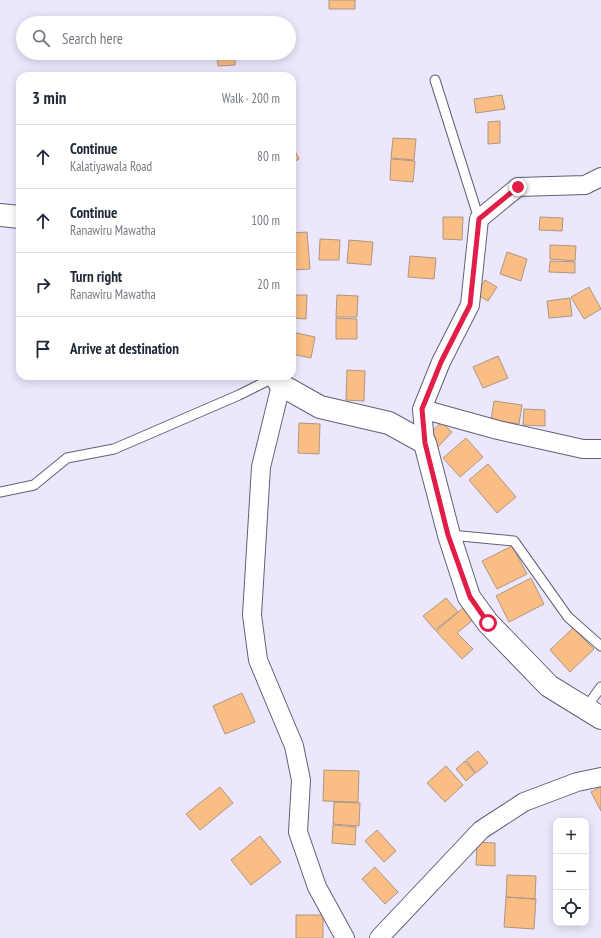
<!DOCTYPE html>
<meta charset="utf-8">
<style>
:root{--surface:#fff;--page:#f6f6f7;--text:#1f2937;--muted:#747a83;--line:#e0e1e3}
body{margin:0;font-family:"PT Sans Narrow",sans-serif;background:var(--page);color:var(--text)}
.controls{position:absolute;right:12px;bottom:12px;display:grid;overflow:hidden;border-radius:8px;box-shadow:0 2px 10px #0003}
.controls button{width:36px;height:36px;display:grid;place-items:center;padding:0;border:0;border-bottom:1px solid var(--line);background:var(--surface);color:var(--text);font:20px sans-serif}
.stop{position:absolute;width:12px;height:12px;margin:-9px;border:3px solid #e11d48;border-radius:50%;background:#fff}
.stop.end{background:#e11d48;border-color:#fff;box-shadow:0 1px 4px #0008}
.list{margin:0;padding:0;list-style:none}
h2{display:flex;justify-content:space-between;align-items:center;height:52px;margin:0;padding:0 16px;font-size:17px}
h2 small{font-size:13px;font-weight:400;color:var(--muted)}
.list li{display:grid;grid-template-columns:26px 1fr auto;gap:12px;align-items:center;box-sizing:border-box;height:64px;padding:0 16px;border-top:1px solid var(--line)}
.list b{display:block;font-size:15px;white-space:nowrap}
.list p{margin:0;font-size:13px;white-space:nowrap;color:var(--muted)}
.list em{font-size:13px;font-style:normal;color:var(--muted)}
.icon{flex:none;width:22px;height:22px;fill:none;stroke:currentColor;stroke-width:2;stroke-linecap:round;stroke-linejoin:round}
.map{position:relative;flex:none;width:601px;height:938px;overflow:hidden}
.search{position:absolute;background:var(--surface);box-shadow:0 2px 10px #0003;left:16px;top:16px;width:280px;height:44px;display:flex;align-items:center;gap:10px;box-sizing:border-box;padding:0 14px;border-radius:22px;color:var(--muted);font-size:15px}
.panel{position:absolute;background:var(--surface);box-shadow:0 2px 10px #0003;left:16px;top:72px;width:280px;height:308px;border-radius:12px}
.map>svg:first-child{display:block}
.building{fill:#fabe84;stroke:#ac9682}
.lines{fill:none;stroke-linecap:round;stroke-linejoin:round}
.lane-casing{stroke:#655e76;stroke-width:11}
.street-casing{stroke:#655e76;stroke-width:20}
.secondary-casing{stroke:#655e76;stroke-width:24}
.lane{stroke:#fff;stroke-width:9}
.street{stroke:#fff;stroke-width:18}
.secondary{stroke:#fff;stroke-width:22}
.route{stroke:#e11d48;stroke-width:5}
</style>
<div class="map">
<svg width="601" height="938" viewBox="0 0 601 938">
<rect width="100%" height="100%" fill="#ede7fe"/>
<path class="building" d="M329,0H355V9H329Z
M217,53H235V65L218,66Z
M502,95L505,109L476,113L474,99Z
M500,121V143L488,144V122Z
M393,138L416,139L414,160L391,158Z
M292,145L299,159L292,163Z
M391,159L415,161L413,182L390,180Z
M443,217H463L462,240L443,239Z
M540,217L563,218L562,231L539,230Z
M307,232L310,269L292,270V233Z
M320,239L340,240L339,260H319Z
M349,240L373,242L371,265L347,263Z
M550,245L576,246L575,261L550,259Z
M507,252L527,259L521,281L500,274Z
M410,256L436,258L434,279L408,277Z
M550,261L575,262V273L549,272Z
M485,280L497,287L488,301L476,294Z
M589,287L601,309L584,319L571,297Z
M292,295H307L306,319L292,318Z
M337,295L358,296L357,317H336Z
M570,298L572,316L549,318L547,301Z
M336,318L357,319V339H336Z
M292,332L315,337L311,358L292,354Z
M498,356L508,378L483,388L473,367Z
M347,370L365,371L364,401L346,400Z
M494,401L522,405L519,424L491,420Z
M524,409L545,410V426L523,425Z
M441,422L452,432L438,447L427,437Z
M299,423L320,424L319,454L298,453Z
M466,438L483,457L460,477L443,458Z
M488,464L516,497L497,513L469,480Z
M512,546L527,574L497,589L482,561Z
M531,578L544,604L509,622L496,596Z
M446,598L458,612L435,630L423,616Z
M463,608L473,620L457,633L473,649L462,659L436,631Z
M573,628L594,649L570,672L550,650Z
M242,693L255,722L225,734L213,706Z
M478,751L488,763L476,773L466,760Z
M465,761L475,773L466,781L456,769Z
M446,766L463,785L445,802L427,783Z
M324,770L359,771L358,802L323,801Z
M220,787L233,803L200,830L186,814Z
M601,787V811L591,792Z
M334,802L360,803L359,826L333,824Z
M333,825L356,827L355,845L332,843Z
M377,830L396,851L384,862L365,841Z
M260,836L281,862L251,885L231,860Z
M477,842L495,843V866L476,865Z
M375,867L398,892L385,904L362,879Z
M507,875L536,876L535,899L506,897Z
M506,897L536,899L534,929L504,927Z
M296,915H323V938H296Z"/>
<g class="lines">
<g class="lane-casing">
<path id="lane" d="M435,80L479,219
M0,492L34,485L67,458L114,449L239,395L275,377
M450,535L514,541L568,617L601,646
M585,709L601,687"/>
</g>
<g class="street-casing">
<path id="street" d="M281,385L261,467L252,615L258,660L294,746L301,780L298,832L317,887L345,938
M422,409L498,430L583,449H601
M425,443L422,409L441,362L470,305L479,219L518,187L585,185L601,177
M379,938L481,830L524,802L577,782L601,777"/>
</g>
<g class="secondary-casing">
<path id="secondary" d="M0,215L20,217
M275,376L281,385L320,407L389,423L425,443L449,535L469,597L488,623L549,686L601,718"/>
</g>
<use href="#lane" class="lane"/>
<use href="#street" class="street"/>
<use href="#secondary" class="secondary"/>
</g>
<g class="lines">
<path class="route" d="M488,623L470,597L448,535L425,443L422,409L441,362L470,305L479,219L518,187"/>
</g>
</svg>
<div class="controls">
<button>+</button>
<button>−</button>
<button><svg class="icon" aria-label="locate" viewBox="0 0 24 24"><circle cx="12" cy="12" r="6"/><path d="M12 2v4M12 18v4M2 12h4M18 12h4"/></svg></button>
</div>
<div class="stop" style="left:488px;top:623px"></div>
<div class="stop end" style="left:518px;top:187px"></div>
<div class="search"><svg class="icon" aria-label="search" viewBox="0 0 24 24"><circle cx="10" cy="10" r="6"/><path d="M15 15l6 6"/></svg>Search here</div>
<section class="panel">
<h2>3 min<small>Walk · 200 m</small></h2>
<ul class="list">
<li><svg class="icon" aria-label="ahead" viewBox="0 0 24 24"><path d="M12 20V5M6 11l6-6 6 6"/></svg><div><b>Continue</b><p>Kalatiyawala Road</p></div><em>80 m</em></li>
<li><svg class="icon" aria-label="ahead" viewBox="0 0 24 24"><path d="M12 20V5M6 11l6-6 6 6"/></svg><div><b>Continue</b><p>Ranawiru Mawatha</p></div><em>100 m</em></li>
<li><svg class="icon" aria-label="right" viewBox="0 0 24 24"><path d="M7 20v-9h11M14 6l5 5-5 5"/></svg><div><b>Turn right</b><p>Ranawiru Mawatha</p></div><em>20 m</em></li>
<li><svg class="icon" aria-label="arrive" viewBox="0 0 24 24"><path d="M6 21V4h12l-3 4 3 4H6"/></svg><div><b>Arrive at destination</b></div></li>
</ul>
</section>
</div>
